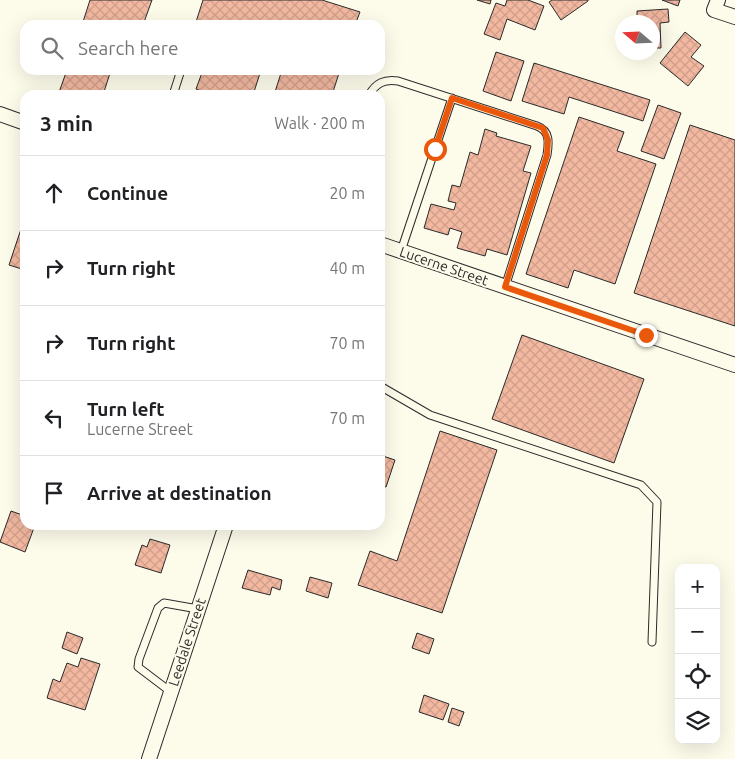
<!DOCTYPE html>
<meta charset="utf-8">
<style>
:root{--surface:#fff;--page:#f2f2f2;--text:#202124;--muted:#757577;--line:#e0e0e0}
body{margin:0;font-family:Ubuntu,sans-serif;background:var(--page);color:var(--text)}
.controls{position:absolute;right:15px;bottom:15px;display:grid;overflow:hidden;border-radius:10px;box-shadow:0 5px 20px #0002}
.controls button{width:45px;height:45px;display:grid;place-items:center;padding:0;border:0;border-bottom:1px solid var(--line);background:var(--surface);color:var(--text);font:25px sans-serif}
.compass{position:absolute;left:615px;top:15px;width:45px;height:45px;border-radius:50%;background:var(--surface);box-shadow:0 5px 20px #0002;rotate:289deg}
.stop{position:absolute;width:15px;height:15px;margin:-11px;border:4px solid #ea580c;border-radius:50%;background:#fff}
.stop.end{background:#ea580c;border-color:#fff;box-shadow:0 1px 5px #0008}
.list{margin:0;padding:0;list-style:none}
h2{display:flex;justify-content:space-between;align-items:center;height:65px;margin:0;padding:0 20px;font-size:21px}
h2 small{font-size:16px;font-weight:400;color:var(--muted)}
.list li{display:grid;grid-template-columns:32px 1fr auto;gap:15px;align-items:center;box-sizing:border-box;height:75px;padding:0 20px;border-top:1px solid var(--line)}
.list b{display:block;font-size:19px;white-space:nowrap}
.list p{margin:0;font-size:16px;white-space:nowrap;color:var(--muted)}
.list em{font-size:16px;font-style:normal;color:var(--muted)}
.icon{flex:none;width:28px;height:28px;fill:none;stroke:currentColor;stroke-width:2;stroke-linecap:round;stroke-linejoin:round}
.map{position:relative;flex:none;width:735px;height:759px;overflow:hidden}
.search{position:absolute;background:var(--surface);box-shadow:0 5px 20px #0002;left:20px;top:20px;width:365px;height:55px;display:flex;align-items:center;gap:12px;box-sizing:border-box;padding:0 18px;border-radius:15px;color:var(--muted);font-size:19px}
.panel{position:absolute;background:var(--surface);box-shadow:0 5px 20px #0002;left:20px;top:90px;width:365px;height:440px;border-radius:15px}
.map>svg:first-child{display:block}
.building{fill:url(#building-cross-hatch);stroke:#2b2b2b}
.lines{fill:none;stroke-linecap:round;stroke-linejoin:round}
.lane-casing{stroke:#2b2b2b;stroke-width:9}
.street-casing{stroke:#2b2b2b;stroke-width:16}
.lane{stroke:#fdfbea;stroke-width:7}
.street{stroke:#fdfbea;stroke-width:14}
.route{stroke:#ea580c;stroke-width:6}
.labels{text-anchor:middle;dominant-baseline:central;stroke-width:4;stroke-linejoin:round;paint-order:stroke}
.street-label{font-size:14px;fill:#2b2b2b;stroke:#fdfbea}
</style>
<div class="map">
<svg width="735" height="759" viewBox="0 0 735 759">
<defs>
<pattern id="building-cross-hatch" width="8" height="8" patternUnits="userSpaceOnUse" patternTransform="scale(1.25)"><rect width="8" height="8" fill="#f2b8a0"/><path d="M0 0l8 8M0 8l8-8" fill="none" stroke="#d09e8a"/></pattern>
</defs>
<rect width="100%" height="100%" fill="#fdfbea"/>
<path class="building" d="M90,0H152L143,25H82Z
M203,0H322L360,12L355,25H195Z
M477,0H491L490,4Z
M507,0H528L544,6L535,30L507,19L500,40L484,34L496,3L505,6Z
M552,0H588V1L561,20L549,2Z
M662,0H680L678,6Z
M668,9L669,22L660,23L661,48H652V22H637V11Z
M685,32L701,45L691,57L704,66L688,86L660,63Z
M496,52L524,61L511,101L483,91Z
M534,63L650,100L643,121L569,97L564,114L522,101Z
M67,70H111L103,95H58Z
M203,70H261L253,95H209L196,89Z
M282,70H340L332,95H274Z
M658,105L681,113L664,159L641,151Z
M579,117L624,132L617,151L656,164L615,284L574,270L568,288L526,274Z
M690,125L735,140V326L634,293Z
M485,129L497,133L496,136L531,146L523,171L531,173L507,255L487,249L485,256L457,248L462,232L450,228L448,235L424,228L431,204L454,210L456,203L448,201L452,185L460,187L470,152L478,155Z
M25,217V270L9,265Z
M522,335L644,379L614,463L492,419Z
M440,431L497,450L442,613L358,585L370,551L397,561Z
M380,455L395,460L386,487L380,485Z
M11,511L25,516V525H35L25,552L0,542Z
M150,539L170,545L161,573L135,565L142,545L147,547Z
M248,570L282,580L280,590L272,587L270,595L242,588Z
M310,577L332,583L328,598L306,591Z
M67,632L83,638L77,654L62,648Z
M417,633L434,639L429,654L412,648Z
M81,658L100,664L85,710L47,698L53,679L60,682L67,663L78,667Z
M424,695L449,704L443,720L419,712Z
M452,708L464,712L459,726L448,722Z"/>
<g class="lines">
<g class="lane-casing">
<path id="lane" d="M173,95L181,70
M369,95C376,83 384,79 398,81L537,126C550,131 549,142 547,155L505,287
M401,251L452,98
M380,386L430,415L641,485L657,502L652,642
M171,692L138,667L139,659L158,608L164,603L198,609"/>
</g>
<g class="street-casing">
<path id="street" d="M718,0L714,10L735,17
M0,114L25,123
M380,244L735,365
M149,759L226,525"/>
</g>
<use href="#lane" class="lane"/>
<use href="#street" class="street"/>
</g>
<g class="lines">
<path class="route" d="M435,149L452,98L543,128L548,140L547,155L505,287L646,335"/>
</g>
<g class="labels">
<g class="street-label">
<text transform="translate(444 266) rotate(19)">Lucerne Street</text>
<text transform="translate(187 642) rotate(-72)">Leedale Street</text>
</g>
</g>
</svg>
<div class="controls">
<button>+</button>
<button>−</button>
<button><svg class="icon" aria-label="locate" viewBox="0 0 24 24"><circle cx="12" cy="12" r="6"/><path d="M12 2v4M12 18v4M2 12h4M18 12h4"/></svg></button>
<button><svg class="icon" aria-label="layers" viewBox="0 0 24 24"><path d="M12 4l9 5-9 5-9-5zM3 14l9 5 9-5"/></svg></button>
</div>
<svg class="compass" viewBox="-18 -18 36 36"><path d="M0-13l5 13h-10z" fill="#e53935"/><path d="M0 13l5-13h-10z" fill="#757577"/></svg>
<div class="stop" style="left:435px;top:149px"></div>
<div class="stop end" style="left:646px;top:335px"></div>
<div class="search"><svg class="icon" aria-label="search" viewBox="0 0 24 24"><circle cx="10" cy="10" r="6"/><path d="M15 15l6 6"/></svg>Search here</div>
<section class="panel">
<h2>3 min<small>Walk · 200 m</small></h2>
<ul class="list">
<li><svg class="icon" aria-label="ahead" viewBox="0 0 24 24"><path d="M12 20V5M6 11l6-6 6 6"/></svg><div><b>Continue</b></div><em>20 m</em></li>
<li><svg class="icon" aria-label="right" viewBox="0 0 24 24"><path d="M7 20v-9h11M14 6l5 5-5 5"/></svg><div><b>Turn right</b></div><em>40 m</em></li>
<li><svg class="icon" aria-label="right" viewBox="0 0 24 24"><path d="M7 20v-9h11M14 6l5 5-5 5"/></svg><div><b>Turn right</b></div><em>70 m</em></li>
<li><svg class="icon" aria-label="left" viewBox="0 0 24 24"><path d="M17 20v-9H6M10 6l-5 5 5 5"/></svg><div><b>Turn left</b><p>Lucerne Street</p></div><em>70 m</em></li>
<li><svg class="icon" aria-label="arrive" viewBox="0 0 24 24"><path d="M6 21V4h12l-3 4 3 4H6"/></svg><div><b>Arrive at destination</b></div></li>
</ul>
</section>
</div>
